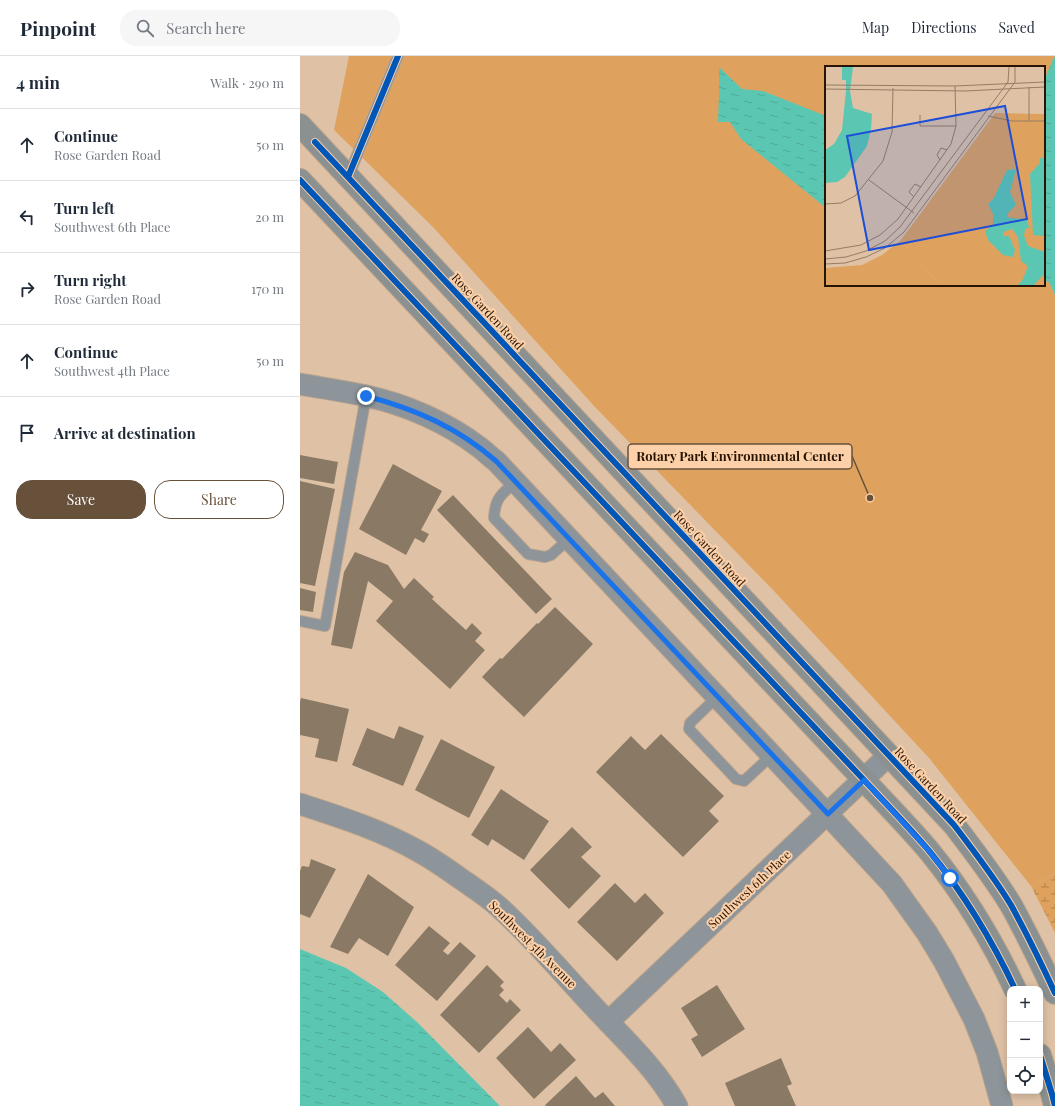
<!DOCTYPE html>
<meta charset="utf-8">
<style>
:root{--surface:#fff;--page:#f6f6f7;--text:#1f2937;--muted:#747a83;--line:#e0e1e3;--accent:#67513b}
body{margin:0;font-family:"Playfair Display",serif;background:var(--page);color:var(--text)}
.controls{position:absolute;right:12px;bottom:12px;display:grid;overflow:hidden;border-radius:8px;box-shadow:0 2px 10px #0003}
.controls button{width:36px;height:36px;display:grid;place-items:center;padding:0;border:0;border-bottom:1px solid var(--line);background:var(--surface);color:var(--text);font:20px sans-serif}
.stop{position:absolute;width:12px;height:12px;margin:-9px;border:3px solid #1a73e8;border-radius:50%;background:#fff}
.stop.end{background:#1a73e8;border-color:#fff;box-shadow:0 1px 4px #0008}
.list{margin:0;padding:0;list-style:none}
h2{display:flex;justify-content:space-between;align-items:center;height:52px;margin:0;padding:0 16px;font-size:17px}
h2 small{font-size:13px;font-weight:400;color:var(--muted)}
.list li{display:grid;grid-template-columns:26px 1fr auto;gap:12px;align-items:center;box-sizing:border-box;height:72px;padding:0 16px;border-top:1px solid var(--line)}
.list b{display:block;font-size:15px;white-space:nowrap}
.list p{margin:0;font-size:13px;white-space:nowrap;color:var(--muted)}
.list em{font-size:13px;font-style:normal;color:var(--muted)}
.actions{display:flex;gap:8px;padding:12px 16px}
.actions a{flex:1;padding:9px 0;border:1px solid var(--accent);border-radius:16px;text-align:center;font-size:14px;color:var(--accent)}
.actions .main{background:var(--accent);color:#fff}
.icon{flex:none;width:22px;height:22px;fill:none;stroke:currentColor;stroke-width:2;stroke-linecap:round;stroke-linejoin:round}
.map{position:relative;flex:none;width:755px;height:1050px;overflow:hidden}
header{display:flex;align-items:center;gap:24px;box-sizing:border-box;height:56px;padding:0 20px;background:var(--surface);border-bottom:1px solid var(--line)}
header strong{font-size:19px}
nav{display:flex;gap:22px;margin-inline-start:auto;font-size:14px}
.search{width:280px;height:36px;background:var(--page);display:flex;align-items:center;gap:10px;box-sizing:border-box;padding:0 14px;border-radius:16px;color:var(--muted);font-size:15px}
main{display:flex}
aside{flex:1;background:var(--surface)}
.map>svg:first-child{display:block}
.green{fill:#dea25e;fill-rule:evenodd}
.wetland{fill:url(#wetland-marsh)}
.water{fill:url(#water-ripples)}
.building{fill:#8a7a65}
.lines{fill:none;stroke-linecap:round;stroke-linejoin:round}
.lane-casing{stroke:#baa38d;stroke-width:12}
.street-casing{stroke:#baa38d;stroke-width:23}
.secondary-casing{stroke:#baa38d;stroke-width:24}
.lane{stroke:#8d959a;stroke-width:10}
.street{stroke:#8d959a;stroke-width:21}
.secondary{stroke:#8b9191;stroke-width:22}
.cycleway-casing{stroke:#fcd0a9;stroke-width:8}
.cycleway{stroke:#0057b8;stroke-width:6}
.route{stroke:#1a73e8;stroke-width:5}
.labels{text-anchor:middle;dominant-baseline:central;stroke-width:4;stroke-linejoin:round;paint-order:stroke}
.street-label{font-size:12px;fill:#271402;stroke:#fcd0a9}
.inset-road{fill:none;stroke:#957c64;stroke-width:1}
.view{fill:#1d4ed8;fill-opacity:0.15;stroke:#1d4ed8;stroke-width:2}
.inset-edge{fill:none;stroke:#271402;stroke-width:2}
.leader{fill:none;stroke:#67513b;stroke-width:1.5}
.callout-dot{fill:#67513b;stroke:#fcd0a9;stroke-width:1.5}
.callout{fill:#fcd0a9;stroke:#67513b;stroke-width:1.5}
.callout-label{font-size:13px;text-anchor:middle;font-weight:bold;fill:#271402}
</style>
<header>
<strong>Pinpoint</strong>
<div class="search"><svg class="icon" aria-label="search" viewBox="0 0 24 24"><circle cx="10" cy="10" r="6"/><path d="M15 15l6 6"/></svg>Search here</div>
<nav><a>Map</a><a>Directions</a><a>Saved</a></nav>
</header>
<main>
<aside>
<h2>4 min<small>Walk · 290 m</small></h2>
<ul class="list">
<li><svg class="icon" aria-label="ahead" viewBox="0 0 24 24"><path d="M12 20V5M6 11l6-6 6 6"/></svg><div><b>Continue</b><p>Rose Garden Road</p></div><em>50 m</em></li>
<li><svg class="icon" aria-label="left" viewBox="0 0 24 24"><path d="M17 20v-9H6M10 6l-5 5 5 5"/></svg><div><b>Turn left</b><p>Southwest 6th Place</p></div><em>20 m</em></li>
<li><svg class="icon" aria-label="right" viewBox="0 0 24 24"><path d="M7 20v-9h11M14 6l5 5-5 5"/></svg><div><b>Turn right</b><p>Rose Garden Road</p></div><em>170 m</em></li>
<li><svg class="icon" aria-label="ahead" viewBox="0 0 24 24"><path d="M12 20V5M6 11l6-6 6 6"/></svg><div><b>Continue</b><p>Southwest 4th Place</p></div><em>50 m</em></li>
<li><svg class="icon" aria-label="arrive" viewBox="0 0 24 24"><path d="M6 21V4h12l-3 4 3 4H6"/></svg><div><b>Arrive at destination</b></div></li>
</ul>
<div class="actions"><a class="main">Save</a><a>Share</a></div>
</aside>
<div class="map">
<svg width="755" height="1050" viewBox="0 0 755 1050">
<defs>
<pattern id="wetland-marsh" width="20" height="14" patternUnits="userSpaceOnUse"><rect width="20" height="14" fill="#dea25e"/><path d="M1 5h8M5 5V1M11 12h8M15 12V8" fill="none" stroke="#b4834b"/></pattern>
<pattern id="water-ripples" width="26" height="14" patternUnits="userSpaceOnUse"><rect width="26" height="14" fill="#5bc7b2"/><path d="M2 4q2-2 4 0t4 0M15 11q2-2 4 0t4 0" fill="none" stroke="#4faa97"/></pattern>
</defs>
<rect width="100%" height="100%" fill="#dfc2a6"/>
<path class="green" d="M49,0H755V817L731,830L629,702L474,535L294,350L133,171L34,74ZM526,11H744V229H526Z"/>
<path class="wetland" d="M755,817V877L731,830Z"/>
<path class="water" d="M754,1H755V239L749,226L744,225V24Z
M419,11L442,33L463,35L526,60V152L441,83L430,66H418L419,39Z
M0,893L46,912L83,936L118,967L200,1050H0Z"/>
<path class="building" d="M0,399L38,406L34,428L0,422Z
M93,408L142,435L121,474L129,478L124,487L115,482L106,499L59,473Z
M0,425L35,433L15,530L0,527Z
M153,439L252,543L236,558L137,454Z
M55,496L88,509L104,533L114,522L134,541L132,543L166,574L172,567L182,577L175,585L185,594L150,633L76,565L93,545L68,525L52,593L31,589L44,516Z
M0,532L16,536L13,556L0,554Z
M255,551L293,588L224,661L182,621L200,602L202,603L237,567L238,568Z
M1,642L49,653L37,706L15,701L19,683L0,679V646Z
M99,670L124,680L103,730L52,709L67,672L94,683Z
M361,678L424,740L409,755L419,765L383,801L296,716L331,680L345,694Z
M141,683L195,711L169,762L115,734Z
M201,733L249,765L224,804L192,783L188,790L171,779Z
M272,771L292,791L281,801L301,820L269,853L230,814Z
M11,803L36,813L10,862L0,858V815L2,810L9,811Z
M68,818L114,851L88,900L59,882L48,898L30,891Z
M315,827L335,847L345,837L364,857L317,905L277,866Z
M129,870L150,887L143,895L148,899L160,886L176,900L137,945L95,909Z
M187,909L204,926L200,930L204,934L199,939L207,947L210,943L221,954L179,997L140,959Z
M417,929L445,973L402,1001L391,983L398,979L381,952Z
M228,971L251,996L260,987L276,1004L234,1043L196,1002Z
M481,1002L492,1028L487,1030L496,1050H435L425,1027Z
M276,1020L295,1042L303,1036L315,1050H246L245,1049Z"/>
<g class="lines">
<g class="lane-casing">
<path id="lane" d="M48,121L98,0
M215,426C201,439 195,442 194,462L228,498L245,501L251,499L269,483
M0,565L25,570L66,340
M417,641L390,667L389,673L436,723L444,725L472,699"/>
</g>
<g class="street-casing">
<path id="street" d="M0,328C22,332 44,335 66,340C105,348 148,367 179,391C185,395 190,401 196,405L527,758L592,828L627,877L644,905L674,963L687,996L702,1050
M0,748C40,761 81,774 118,795C133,803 147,813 161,823C174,832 188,841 200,852C233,882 263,918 294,951C323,982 356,1012 377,1050
M308,966L589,699"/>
</g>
<g class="secondary-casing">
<path id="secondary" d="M0,69L654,769C674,795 694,821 711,849C727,878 741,907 755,937
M0,124L564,724C586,748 609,771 630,796C664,838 692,884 715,933
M740,999L752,1038L755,1050"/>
</g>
<use href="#lane" class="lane"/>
<use href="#street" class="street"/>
<use href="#secondary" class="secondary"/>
<g class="cycleway-casing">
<path id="cycleway" d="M15,86L654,769C674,795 694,821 711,849C727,878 741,907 755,937
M48,121L98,0
M0,124L564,724C586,748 609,771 630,796C664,838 692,884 715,933
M740,999L752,1038L755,1050"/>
</g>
<use href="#cycleway" class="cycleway"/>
</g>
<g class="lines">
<path class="route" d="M66,340C115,353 157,371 196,405L528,758L564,724L629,795L650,822"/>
</g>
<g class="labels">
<g class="street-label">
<text transform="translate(188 255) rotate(47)">Rose Garden Road</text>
<text transform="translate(410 492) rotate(47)">Rose Garden Road</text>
<text transform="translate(631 729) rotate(47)">Rose Garden Road</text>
<text transform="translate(449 833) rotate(-43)">Southwest 6th Place</text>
<text transform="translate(233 888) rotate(45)">Southwest 5th Avenue</text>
</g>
</g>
<g transform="translate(525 10)">
<rect width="220" height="220" fill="#dfc2a6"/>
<path d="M170,47L220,48V219H115L76,174Z" fill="#dea25e"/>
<path d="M76,174L115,219H0V202L37,199L57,189Z" fill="#dea25e"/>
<path d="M17,1H28L25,25L28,42L47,48L46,63L42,80L20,111L12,116L0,117V84L9,78L17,64L21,25V14H17ZM214,92H219L220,170L208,169L205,108L215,97ZM191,103L185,126L191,139L182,148L184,152L202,153L204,162L200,163L199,170L203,180L220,186V207L209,219H187H193L198,213L203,200L196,195L193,171L187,163L178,166L179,170H184L190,184L188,191L178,189L163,174L160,165L168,159V148L163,138L169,132L182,104Z" fill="#5bc7b2"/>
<path class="inset-road" d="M0,19L130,20L220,16M0,23L140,25L220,21M95,49V60H131M163,50L187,55H220M204,55V21M115,94L112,89L116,82L122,84M44,114L89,147M89,131L84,126L90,118L96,121M0,138L16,137L30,130L58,95L67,66L68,22M0,185L36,179L55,169L73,153L126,78L131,60L130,20M0,193L21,191L41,185L60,175L75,161L183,16L184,1M0,198L20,197L41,191L60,182L79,166L190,16V1"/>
<path class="view" d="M180,40L202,153L44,184L22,70Z"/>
<rect width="220" height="220" class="inset-edge"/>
</g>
<path class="leader" d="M570 442L552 400"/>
<circle class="callout-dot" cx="570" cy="442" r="4"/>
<rect class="callout" x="328" y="388" width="224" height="25" rx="4"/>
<g class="callout-label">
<text x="440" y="405">Rotary Park Environmental Center</text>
</g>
</svg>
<div class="controls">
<button>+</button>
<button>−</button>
<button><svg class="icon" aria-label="locate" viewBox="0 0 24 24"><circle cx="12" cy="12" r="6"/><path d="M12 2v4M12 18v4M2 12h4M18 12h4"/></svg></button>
</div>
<div class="stop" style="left:650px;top:822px"></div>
<div class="stop end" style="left:66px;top:340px"></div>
</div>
</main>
